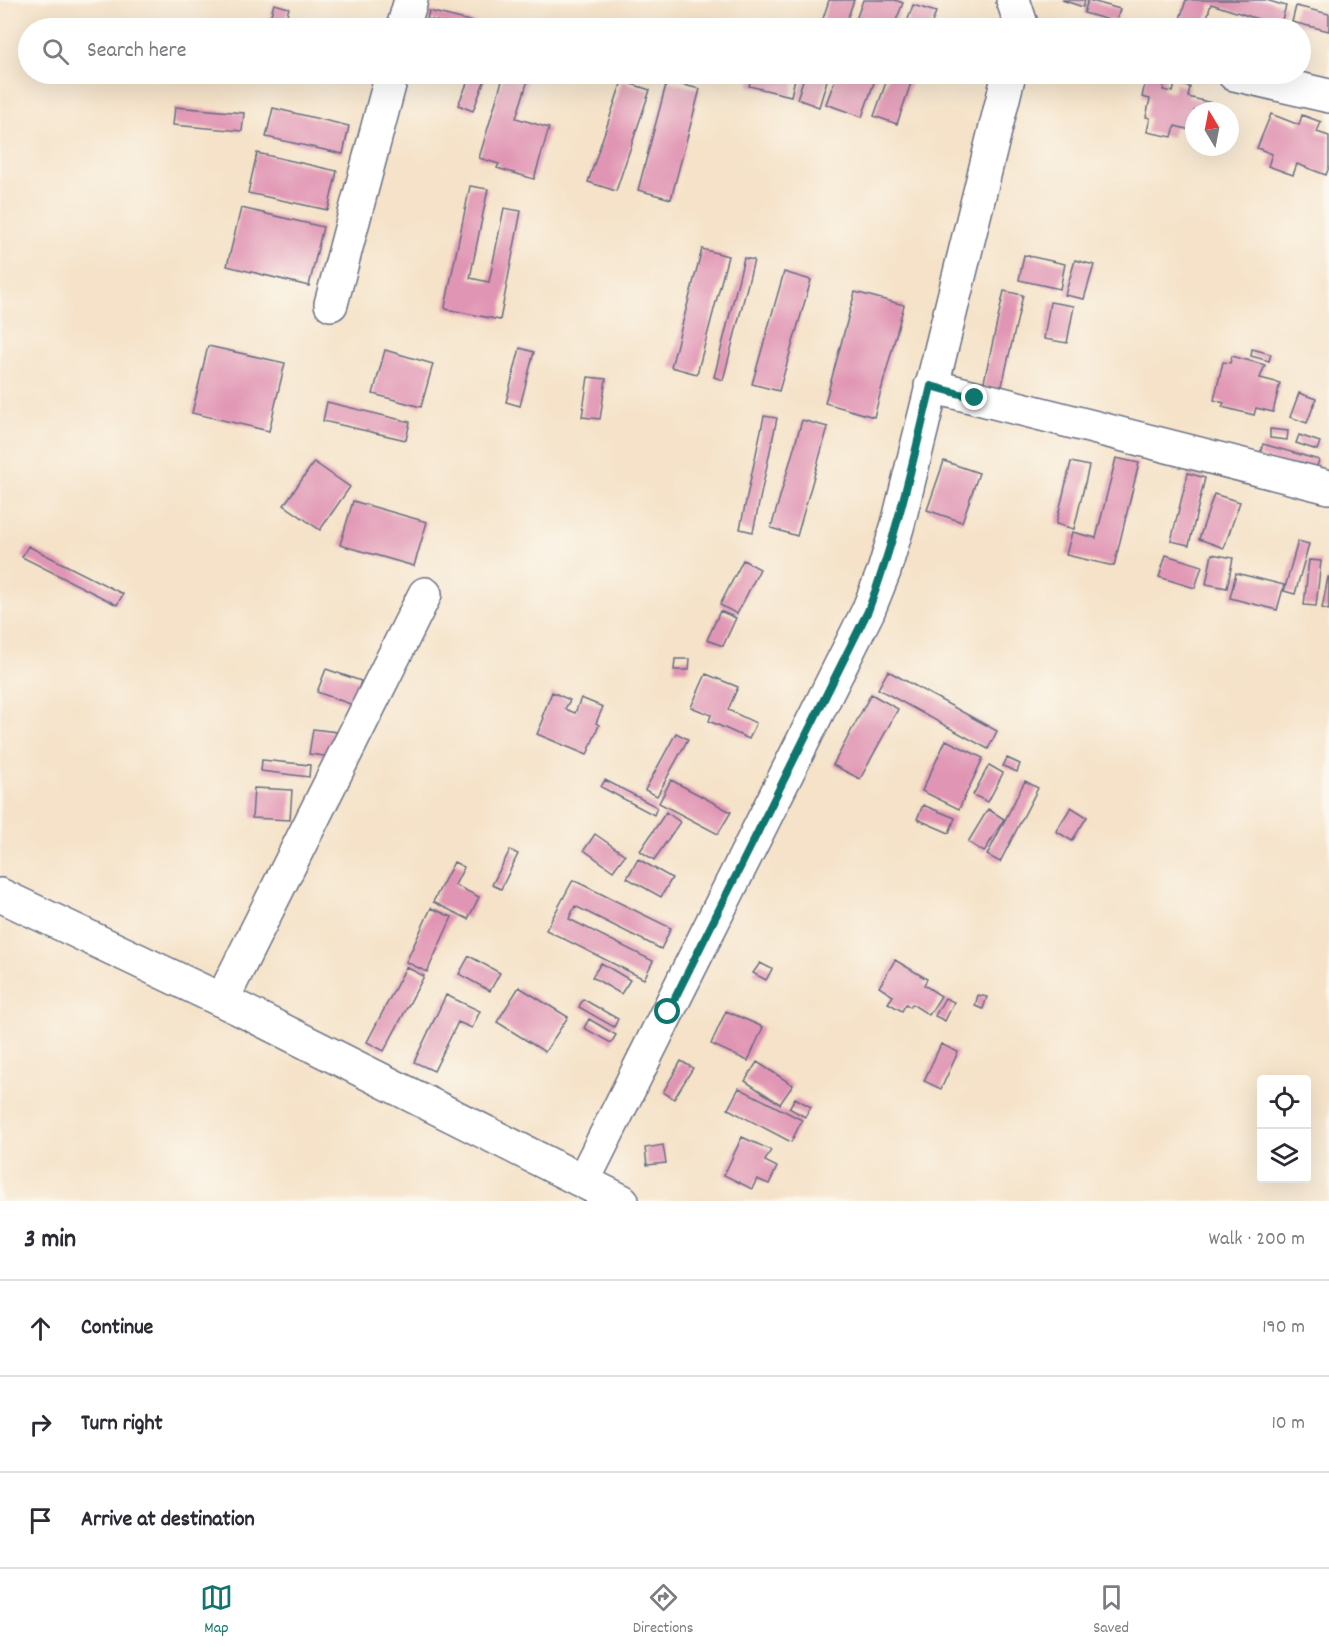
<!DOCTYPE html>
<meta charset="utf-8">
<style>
:root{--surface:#fff;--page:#f7f7f7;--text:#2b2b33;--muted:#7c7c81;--line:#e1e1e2;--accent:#0f766e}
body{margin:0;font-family:Dekko,sans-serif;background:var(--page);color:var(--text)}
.controls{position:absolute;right:18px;bottom:18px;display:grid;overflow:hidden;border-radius:6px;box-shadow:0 6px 24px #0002}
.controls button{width:54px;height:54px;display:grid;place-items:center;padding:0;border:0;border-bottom:2px solid var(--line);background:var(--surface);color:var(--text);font:30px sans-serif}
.compass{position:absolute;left:1185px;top:102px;width:54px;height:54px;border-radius:50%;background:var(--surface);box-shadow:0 6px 24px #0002;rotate:350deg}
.stop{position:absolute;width:18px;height:18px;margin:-14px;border:4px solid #0f766e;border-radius:50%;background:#fff}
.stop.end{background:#0f766e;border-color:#fff;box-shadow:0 2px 6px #0008}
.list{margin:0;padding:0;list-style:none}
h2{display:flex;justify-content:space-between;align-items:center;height:78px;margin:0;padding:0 24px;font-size:26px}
h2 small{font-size:20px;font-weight:400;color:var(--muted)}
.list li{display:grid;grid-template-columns:39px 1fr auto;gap:18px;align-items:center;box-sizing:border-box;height:96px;padding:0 24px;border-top:2px solid var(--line)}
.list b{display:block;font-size:22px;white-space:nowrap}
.list em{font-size:20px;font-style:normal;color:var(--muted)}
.icon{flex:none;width:33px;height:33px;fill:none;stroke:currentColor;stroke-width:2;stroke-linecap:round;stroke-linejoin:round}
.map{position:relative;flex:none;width:1329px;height:1201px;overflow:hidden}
.search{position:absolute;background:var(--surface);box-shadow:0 6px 24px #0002;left:18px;right:18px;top:18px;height:66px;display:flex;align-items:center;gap:15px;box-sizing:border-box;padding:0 21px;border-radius:33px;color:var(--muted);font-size:22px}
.sheet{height:366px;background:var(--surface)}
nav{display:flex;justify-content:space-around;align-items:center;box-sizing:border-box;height:84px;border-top:2px solid var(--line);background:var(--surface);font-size:16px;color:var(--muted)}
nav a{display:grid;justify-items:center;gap:3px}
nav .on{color:var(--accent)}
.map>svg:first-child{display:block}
.building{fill:#e195b4}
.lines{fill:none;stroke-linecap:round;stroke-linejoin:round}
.minor-casing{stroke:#676e83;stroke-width:36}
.minor{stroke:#fff;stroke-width:33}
.route{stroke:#0f766e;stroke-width:8}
</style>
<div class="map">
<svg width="1329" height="1201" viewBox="0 0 1329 1201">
<rect width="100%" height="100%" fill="#fbf7ec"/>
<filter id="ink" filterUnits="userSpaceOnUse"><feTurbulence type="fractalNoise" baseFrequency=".0167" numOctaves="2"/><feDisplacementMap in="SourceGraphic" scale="12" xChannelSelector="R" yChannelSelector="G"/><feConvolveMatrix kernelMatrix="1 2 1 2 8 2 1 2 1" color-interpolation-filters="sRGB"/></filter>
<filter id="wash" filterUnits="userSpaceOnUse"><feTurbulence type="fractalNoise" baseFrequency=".008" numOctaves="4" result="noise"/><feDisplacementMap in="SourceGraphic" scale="24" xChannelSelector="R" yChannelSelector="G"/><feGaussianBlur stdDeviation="1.35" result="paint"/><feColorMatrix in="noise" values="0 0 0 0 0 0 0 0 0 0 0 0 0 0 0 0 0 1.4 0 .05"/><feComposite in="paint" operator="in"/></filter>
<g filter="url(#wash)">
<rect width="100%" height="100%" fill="#f5e2c8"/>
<g id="blocks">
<path class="building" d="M829,0H854L844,28H820Z
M863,0H895L903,3L893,28H853Z
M1062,0H1085L1083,7Z
M1088,0L1120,9L1116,22L1084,13Z
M1186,0H1266L1286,6L1280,26L1211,4L1205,24L1217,28H1177Z
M274,4L289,8L283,28H267Z
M913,5L936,12L930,28H905Z
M1296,6L1329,14V31L1292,22Z
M429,11L498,28H467L427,19Z
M471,74H487L473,111L458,105Z
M504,74H530L516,118L549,128L534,179L497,168L499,164L479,158Z
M752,74H796L791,96L749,86Z
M805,74H829L819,107L797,99Z
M837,74H877L862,117L826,104Z
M889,74H914L897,124L874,116Z
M1147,74L1166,76L1163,90L1173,92L1175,84L1190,87L1188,97L1212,103L1210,111H1194V131L1175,126L1172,137L1147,132L1150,118L1146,117L1150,99L1142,97Z
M622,81L650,90L616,191L588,182Z
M667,81L700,89L671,199L638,190Z
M175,107L244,113L242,131L173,125Z
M273,108L349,126L343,154L266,137Z
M1271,114L1299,125L1302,115L1321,122L1317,132L1329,136V167L1326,175L1297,164L1293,175L1268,166L1272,154L1257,148Z
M257,153L337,171L328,210L248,193Z
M470,186L488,189L470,278L489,282L504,208L521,211L500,320L446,309L445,307Z
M241,208L323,227L309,286L227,266Z
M702,249L728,256L697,374L671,367Z
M1024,255L1065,264L1060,289L1019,280Z
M744,258L754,260L723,380L714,377Z
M1075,260L1094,265L1084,299L1065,295Z
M784,272L811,280L779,391L752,384Z
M1004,291L1023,295L1001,390L983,386Z
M855,292L904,305L874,417L825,403Z
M1050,302L1074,306L1067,343L1044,339Z
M208,346L285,363L269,431L192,413Z
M520,348L534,352L520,406L506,402Z
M1252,349L1271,354L1269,361L1251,356Z
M385,350L433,364L421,407L373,394Z
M1232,356L1265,365L1260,378L1280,383L1273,412L1256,408L1254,415L1222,407L1224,403L1214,400L1223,362L1230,363Z
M588,377L606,379L600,419L582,417Z
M1299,393L1316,399L1307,423L1290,417Z
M327,402L410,422L406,440L323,421Z
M764,416L777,418L753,532L740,529Z
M802,420L828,427L797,536L771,528Z
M1270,429L1288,431L1287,440L1270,438Z
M1299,435L1320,442L1317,450L1296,443Z
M1263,444L1319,460L1315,473L1259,457Z
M1116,458L1139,463L1114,566L1066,555L1072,532L1096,538Z
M944,461L979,473L962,522L927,510Z
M314,462L350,487L320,530L284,505Z
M1071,462L1089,466L1074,529L1056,524Z
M1188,473L1205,478L1189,545L1171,541Z
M1214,494L1240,502L1224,548L1199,539Z
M353,501L427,522L414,566L340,545Z
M1298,541L1309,544L1295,594L1284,591Z
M28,546L123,594L117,605L22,557Z
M1212,554L1233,558L1227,588L1206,584Z
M1166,555L1202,566L1195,588L1159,577Z
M743,560L760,569L737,614L720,605Z
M1309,560L1321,561L1316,606L1304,605Z
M1236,573L1284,585L1277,610L1230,598Z
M1328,577H1329V610L1322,608Z
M720,611L736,618L723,646L707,640Z
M675,659H690L689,670H674Z
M326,669L361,681L353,705L317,692Z
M888,671L997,731L988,749L878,689Z
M706,674L738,687L728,710L756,723L749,739L709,721L711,715L691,707Z
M552,692L570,700L565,709L575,713L581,698L603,707L596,723L599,725L587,755L537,734L544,718L542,717Z
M871,694L898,709L860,779L833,765Z
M313,729L337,732L333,757L309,754Z
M676,733L688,739L657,796L645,790Z
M946,740L983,758L959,809L922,791Z
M1007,758L1020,764L1017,772L1003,766Z
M262,760L310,765L309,777L261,771Z
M989,765L1003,773L988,802L973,795Z
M605,780L657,807L654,815L601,787Z
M671,780L731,812L718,834L659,803Z
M1025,781L1038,788L1000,862L987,855Z
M254,788L292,790L290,820L252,818Z
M923,805L955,818L949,833L917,819Z
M1071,807L1087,817L1072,841L1056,831Z
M988,809L1004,819L984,852L968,842Z
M666,812L680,822L654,860L640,851Z
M595,834L625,855L613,871L584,850Z
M510,850L518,854L501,889L492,885Z
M638,859L672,878L661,897L627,878Z
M454,862L464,867L455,885L479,897L468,919L433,902Z
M573,880L671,928L661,949L575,906L569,919L653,961L644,979L546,930Z
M431,908L452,917L427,972L406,962Z
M469,956L500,973L490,991L459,974Z
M895,960L927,979L924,985L941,996L929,1015L912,1004L910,1007L906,1004L902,1011L888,1003L893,996L879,987Z
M601,963L630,980L621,994L592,977Z
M760,963L772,969L766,980L753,973Z
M406,967L424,976L384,1051L367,1042Z
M519,987L568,1017L545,1052L497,1022Z
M446,995L480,1011L472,1028L458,1022L434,1071L414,1062Z
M978,995L987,997L983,1009L975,1006Z
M945,998L954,1002L945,1021L935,1016Z
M583,999L618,1019L614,1027L579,1007Z
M726,1011L763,1027L748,1061L711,1044Z
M589,1019L616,1035L611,1043L584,1028Z
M941,1044L958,1052L941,1089L924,1081Z
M681,1061L693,1068L674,1099L663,1092Z
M757,1062L793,1085L780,1104L745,1081Z
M739,1088L802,1120L791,1142L728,1109Z
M795,1098L811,1107L805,1117L789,1108Z
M742,1137L771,1150L765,1161L777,1167L769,1184L757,1179L752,1189L724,1175Z
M663,1145L666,1163L647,1165L645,1148Z"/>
</g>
</g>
<g filter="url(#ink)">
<use href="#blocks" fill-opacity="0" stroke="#676e83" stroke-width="1.5"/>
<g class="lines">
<g class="minor-casing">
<path id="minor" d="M1013,0L1021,24L1020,28
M403,28L411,0
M1234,74L1329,96
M331,304L392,74
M931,386L1329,487
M0,895L238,1008L622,1201
M222,1000L425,594
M583,1181L868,611L884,571L898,524L1009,74"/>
</g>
<use href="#minor" class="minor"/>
</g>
</g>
<g class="lines" filter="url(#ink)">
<path class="route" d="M668,1012L868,611C896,538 913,462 931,386L975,398"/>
</g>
</svg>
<div class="controls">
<button><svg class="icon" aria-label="locate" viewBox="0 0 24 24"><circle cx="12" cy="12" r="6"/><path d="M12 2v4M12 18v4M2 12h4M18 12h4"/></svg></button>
<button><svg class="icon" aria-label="layers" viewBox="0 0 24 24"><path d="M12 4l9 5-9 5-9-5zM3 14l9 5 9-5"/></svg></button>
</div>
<svg class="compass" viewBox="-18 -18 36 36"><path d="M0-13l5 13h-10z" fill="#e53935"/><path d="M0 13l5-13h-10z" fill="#7c7c81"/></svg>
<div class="stop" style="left:668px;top:1012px"></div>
<div class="stop end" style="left:975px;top:398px"></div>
<div class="search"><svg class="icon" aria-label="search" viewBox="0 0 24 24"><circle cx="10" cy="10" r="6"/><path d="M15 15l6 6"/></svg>Search here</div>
</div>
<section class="sheet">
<h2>3 min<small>Walk · 200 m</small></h2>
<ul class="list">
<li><svg class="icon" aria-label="ahead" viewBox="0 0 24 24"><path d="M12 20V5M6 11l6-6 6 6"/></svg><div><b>Continue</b></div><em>190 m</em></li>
<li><svg class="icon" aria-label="right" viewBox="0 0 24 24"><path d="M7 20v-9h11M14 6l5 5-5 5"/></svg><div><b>Turn right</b></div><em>10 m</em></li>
<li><svg class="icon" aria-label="arrive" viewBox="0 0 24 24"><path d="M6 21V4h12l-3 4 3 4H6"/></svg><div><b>Arrive at destination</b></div></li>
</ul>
</section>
<nav>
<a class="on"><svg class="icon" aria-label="map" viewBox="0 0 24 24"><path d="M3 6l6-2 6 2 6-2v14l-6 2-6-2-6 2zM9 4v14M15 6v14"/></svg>Map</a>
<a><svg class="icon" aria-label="directions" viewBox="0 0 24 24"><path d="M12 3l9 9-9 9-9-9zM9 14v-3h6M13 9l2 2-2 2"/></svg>Directions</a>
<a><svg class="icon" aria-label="saved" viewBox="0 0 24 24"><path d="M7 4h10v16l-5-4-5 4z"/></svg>Saved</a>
</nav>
